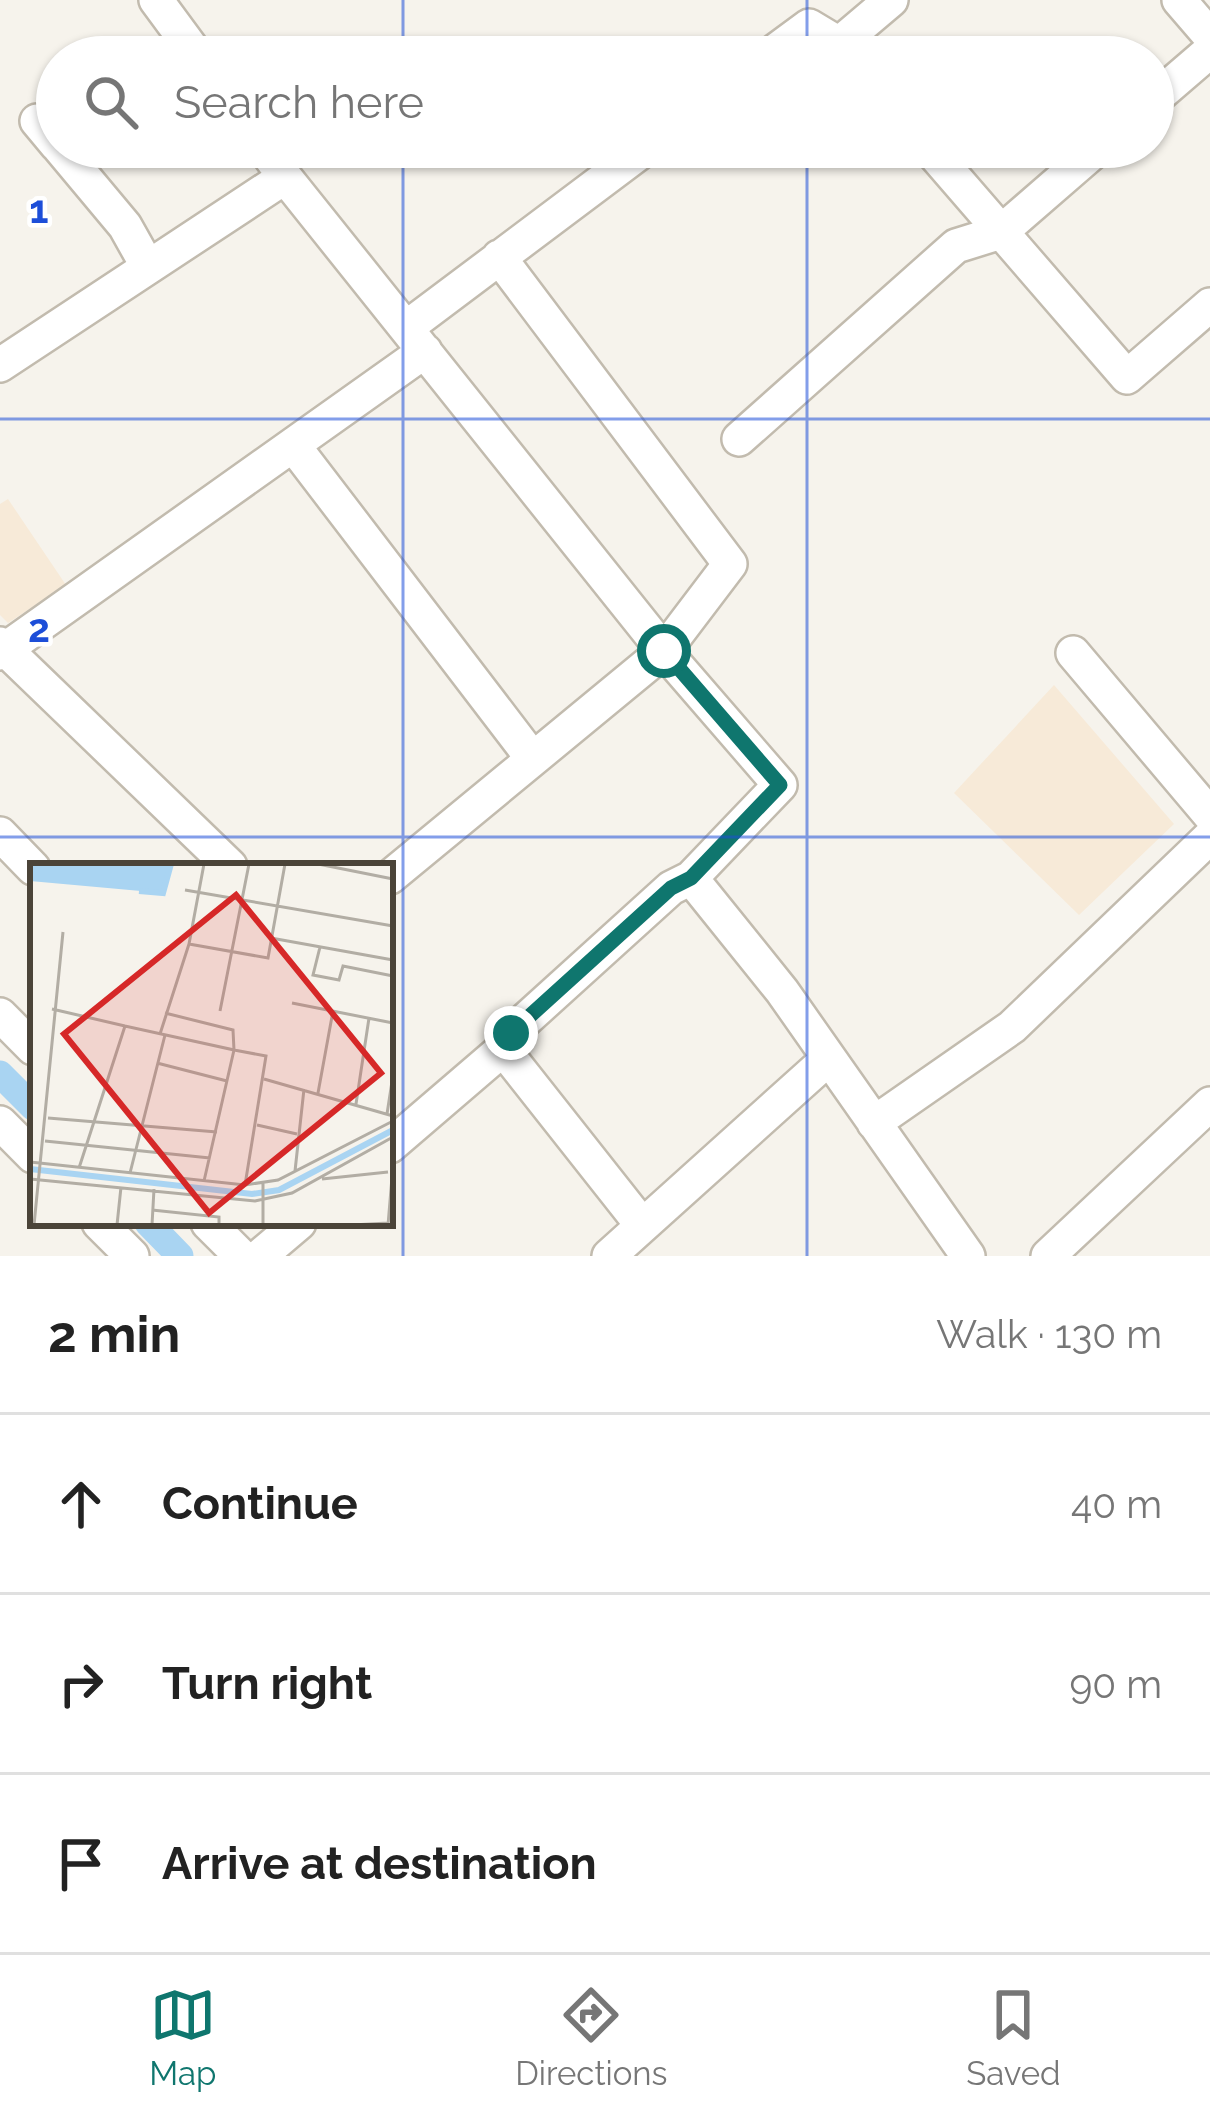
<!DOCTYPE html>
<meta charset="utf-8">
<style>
:root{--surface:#fff;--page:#f6f6f6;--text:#222;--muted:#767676;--line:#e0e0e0;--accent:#0f766e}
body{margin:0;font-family:Raleway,sans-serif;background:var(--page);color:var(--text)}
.stop{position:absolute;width:36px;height:36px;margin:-27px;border:9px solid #0f766e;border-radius:50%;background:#fff}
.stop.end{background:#0f766e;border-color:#fff;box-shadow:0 3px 12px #0008}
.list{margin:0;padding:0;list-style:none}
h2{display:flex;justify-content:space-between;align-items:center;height:156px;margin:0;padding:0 48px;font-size:51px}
h2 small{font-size:39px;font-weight:400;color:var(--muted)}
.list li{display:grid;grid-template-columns:78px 1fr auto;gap:36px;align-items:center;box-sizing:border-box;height:180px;padding:0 48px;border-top:3px solid var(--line)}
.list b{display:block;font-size:45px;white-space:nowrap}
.list em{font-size:39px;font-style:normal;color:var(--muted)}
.icon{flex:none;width:66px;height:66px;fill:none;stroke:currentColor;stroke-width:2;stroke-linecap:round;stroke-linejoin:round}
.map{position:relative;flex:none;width:1210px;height:1256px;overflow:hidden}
.search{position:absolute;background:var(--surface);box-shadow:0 3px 9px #0004;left:36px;right:36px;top:36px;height:132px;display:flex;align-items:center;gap:30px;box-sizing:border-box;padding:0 42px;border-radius:66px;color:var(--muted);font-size:45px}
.sheet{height:696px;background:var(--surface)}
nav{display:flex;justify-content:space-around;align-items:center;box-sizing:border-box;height:168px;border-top:3px solid var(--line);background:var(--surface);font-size:33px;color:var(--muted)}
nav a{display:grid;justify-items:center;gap:6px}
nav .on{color:var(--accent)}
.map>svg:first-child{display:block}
.commercial{fill:#f7ead8}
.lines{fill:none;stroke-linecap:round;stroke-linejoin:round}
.canal{stroke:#a9d4f2;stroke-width:27}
.street-casing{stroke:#c2bbae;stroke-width:38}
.street{stroke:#fff;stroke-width:33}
.route{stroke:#0f766e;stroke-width:15}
.grid{fill:none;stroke:#1d4ed8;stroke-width:3;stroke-opacity:0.55}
.inset-river{fill:none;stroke:#a9d4f2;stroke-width:6}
.inset-road{fill:none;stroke:#b2ada4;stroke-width:3}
.view{fill:#d62828;fill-opacity:0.15;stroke:#d62828;stroke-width:6}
.inset-edge{fill:none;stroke:#4b4439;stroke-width:6}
.grid-label{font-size:39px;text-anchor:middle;font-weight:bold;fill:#1d4ed8;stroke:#fff;stroke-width:9;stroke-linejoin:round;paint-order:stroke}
</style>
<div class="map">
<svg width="1210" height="1256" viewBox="0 0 1210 1256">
<rect width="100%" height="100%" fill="#f6f3ec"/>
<path class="commercial" d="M8,499L66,585L8,623L0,615V504Z
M1054,685L1174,824L1079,915L954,793Z"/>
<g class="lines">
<path class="canal" d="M0,1074L33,1107
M148,1223L180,1256"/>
<g class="street-casing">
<path id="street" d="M156,0L198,57
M1179,0L1210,36
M767,57L809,26L839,44
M850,57L839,44L891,0
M1153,100L1210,51
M37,121L57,145
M59,147L125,226L148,267
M263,147L285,177
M928,147L1127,377L1210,305
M406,328L647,147
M0,365L285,177L664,651L390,877
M739,439L956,246L1001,232L1099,147
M293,445L533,759
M0,644L230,866
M0,653L425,351
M1073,653L1210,815
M0,834L33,868
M691,878L782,991L968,1256
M0,1015L33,1048
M503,1049L642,1225
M0,1123L33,1156
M874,1123L1012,1027L1210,837
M390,1146L503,1049L511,1033L671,888L691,878L780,785L664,651L730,564L499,257
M99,1223L132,1256
M208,1223L241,1256
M260,1256L299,1223
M609,1256L829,1058
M1048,1256L1210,1104"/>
</g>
<use href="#street" class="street"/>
</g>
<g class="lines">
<path class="route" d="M511,1033L671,888L691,878L780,785L664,651"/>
</g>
<path class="grid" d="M403,0V57M807,0V57M403,147V1256M807,147V1256M0,419H1210M0,837H1210"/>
<g transform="translate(30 863)">
<rect width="363" height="363" fill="#f6f3ec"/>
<path d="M0,1H141L133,30L0,18Z" fill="#a9d4f2"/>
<path class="inset-river" d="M109,28L133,30L141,1M0,306L222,331L249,327L363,267"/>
<path class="inset-road" d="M174,1L159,81L238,95L255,1M288,1L363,16M155,27L363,63M241,75L363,97M290,84L283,112L309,117L313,103L363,113M262,140L363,160M22,146L95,163M190,148L219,1M135,150L203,167L204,187L236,193L215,322M130,171L159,81M127,200L197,218M234,216L363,253M288,230L303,148M326,241L339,155M357,251L363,212M18,255L187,269M227,262L267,271M15,278L180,295M0,299L215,322L248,317L363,258M49,305L95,163L204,187L174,318M265,308L274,226M100,310L135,172M0,316L225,338L262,330L363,274M292,316L358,309M122,347L189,354V362M4,362L33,69M87,362L91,324M122,362L124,326M233,362V319M322,362L358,360M358,362L363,302"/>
<path class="view" d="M206,32L351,210L179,350L34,171Z"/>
<rect width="363" height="363" class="inset-edge"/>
</g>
<g class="grid-label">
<text x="39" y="223">1</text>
<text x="39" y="642">2</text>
</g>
</svg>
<div class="stop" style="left:664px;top:651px"></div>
<div class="stop end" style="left:511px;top:1033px"></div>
<div class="search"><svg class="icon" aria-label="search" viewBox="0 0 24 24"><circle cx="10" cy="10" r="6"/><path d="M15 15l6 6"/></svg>Search here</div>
</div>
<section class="sheet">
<h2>2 min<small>Walk · 130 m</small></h2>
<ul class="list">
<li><svg class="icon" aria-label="ahead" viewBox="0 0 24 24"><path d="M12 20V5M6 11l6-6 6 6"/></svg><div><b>Continue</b></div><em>40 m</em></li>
<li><svg class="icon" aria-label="right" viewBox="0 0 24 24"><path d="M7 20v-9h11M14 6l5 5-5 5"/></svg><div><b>Turn right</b></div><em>90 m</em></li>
<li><svg class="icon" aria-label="arrive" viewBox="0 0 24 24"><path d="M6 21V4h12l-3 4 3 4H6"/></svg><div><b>Arrive at destination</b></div></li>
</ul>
</section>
<nav>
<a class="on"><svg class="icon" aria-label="map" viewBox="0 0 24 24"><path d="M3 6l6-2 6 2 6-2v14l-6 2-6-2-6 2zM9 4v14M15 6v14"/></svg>Map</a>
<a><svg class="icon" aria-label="directions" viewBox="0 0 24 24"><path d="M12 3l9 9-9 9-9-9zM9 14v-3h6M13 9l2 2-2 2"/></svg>Directions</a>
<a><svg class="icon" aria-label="saved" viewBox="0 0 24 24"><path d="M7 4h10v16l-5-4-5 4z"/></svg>Saved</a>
</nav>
